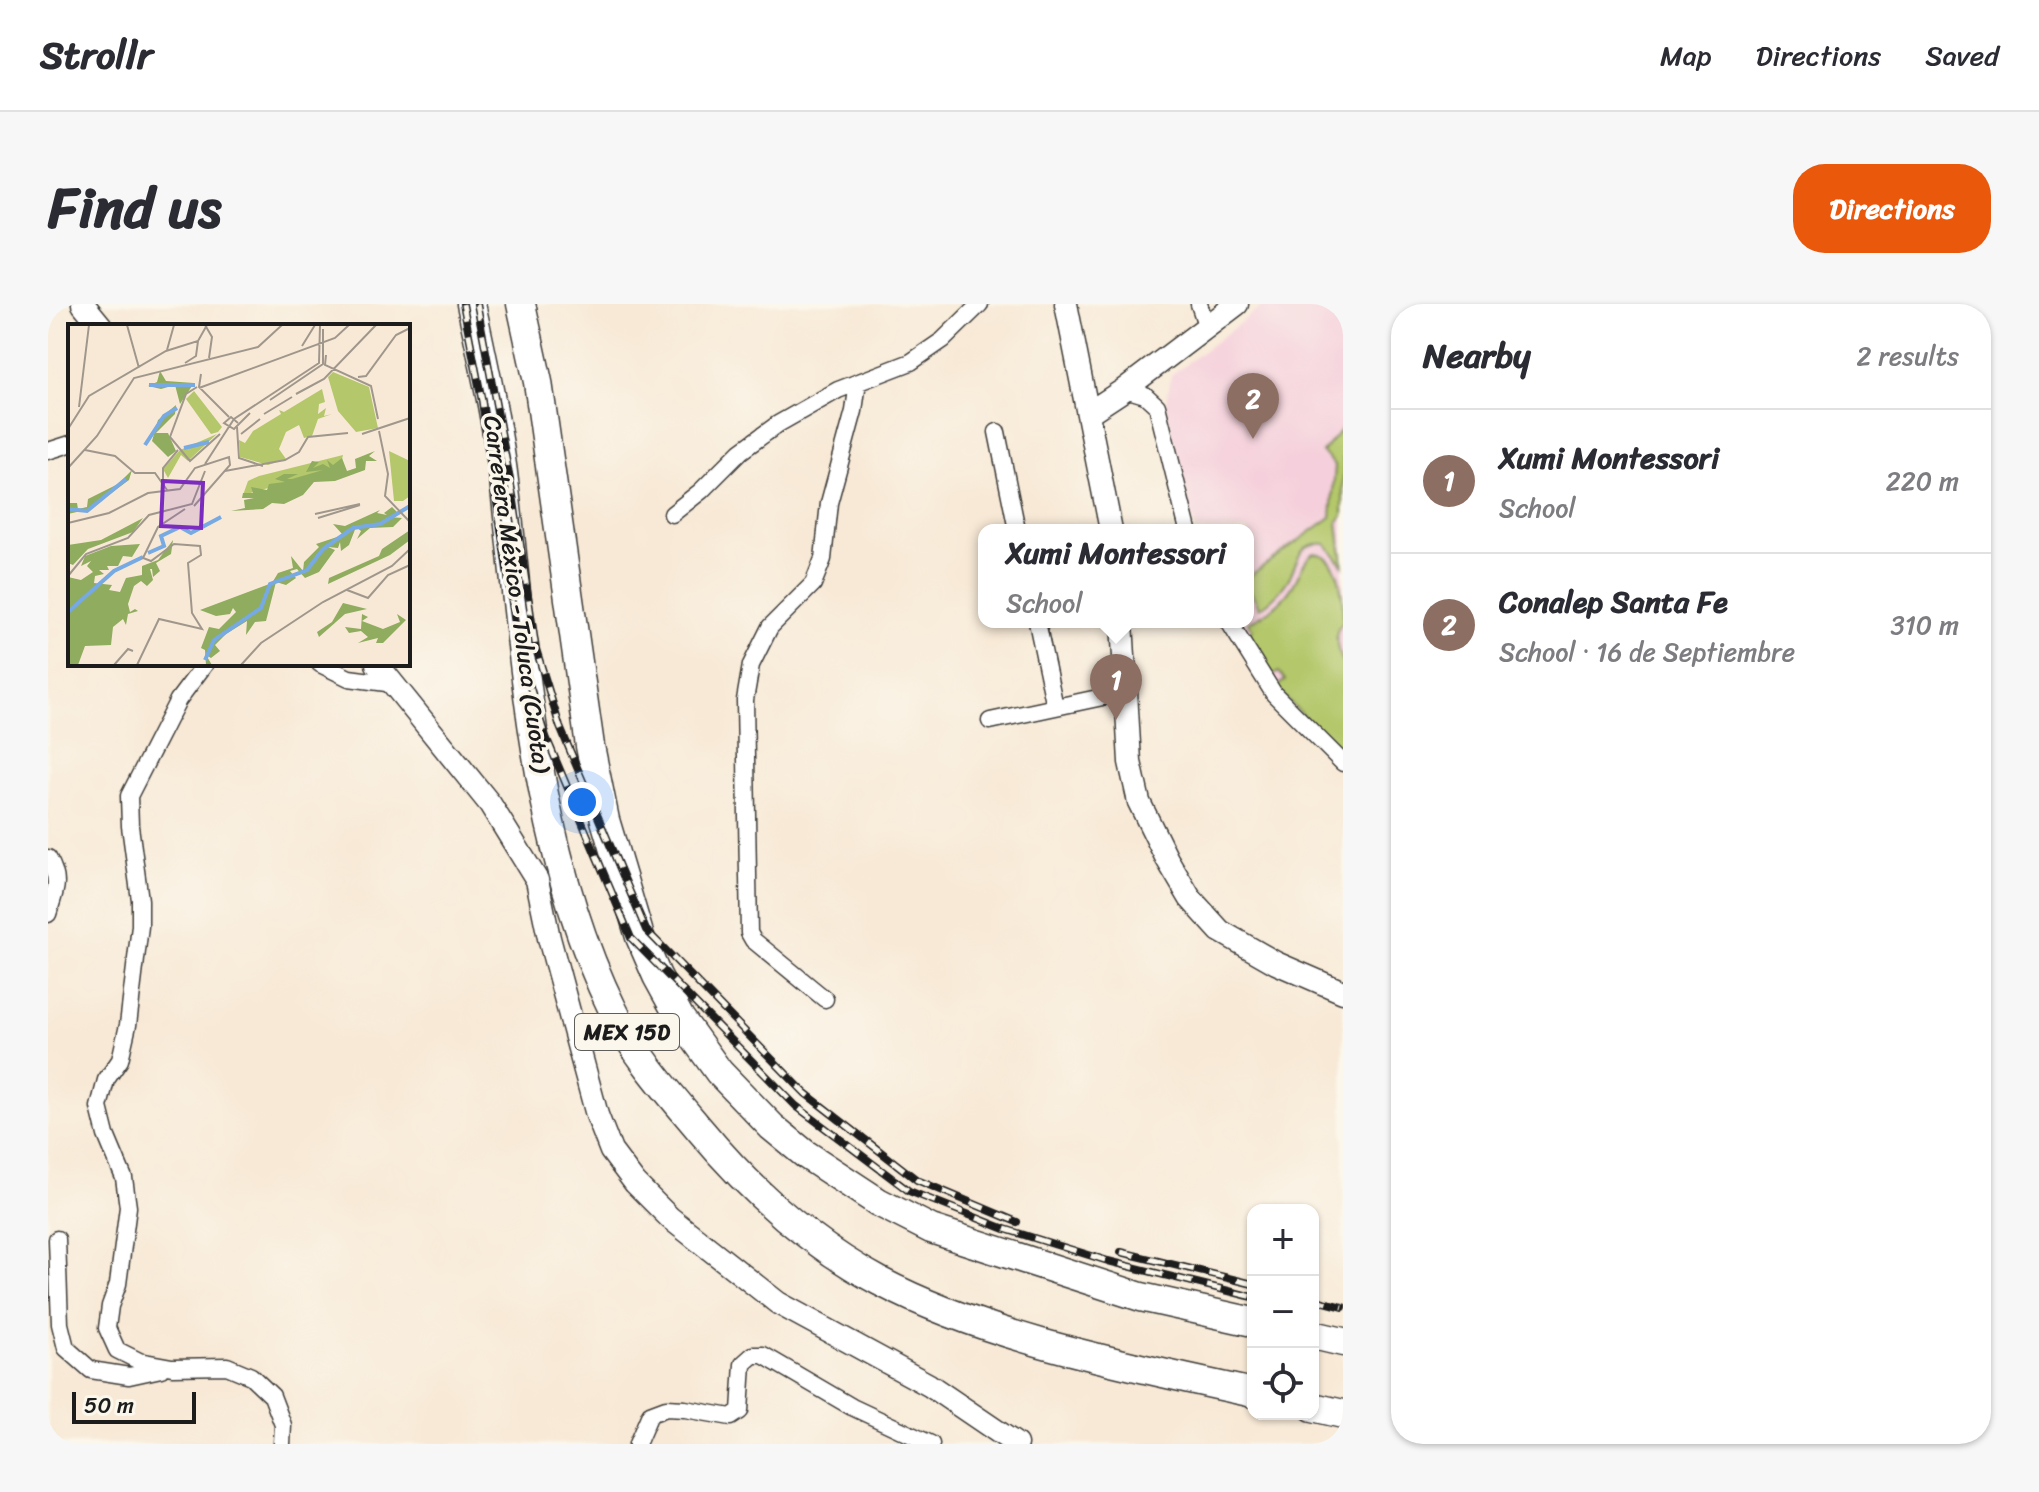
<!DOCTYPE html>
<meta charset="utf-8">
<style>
:root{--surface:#fff;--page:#f7f7f7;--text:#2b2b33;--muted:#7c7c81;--line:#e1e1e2;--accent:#ea580c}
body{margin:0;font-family:Sriracha,sans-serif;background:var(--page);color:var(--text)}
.controls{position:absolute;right:24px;bottom:24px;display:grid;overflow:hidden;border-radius:16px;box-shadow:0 2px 6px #0004}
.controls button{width:72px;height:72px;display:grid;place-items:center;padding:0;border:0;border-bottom:2px solid var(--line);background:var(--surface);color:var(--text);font:40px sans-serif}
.scale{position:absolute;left:24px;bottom:20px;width:124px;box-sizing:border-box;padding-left:8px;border:4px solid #1c1c1c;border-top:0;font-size:22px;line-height:28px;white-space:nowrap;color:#1c1c1c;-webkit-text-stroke:6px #fbf7ec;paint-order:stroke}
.you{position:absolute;left:534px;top:498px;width:28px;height:28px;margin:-20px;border:6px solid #fff;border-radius:50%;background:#1a73e8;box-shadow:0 0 0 12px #1a73e833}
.badge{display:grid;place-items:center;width:52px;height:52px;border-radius:50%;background:var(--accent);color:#fff;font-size:26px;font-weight:700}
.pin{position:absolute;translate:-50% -66px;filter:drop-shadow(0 2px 4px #0008)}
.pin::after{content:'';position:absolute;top:42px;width:28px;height:24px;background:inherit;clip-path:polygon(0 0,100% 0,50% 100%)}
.popup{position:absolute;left:930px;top:220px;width:276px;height:104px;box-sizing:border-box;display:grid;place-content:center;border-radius:16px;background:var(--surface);filter:drop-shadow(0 2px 6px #0005);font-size:26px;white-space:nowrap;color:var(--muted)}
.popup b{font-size:30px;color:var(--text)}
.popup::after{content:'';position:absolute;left:50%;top:100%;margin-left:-16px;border:16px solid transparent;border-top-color:var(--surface)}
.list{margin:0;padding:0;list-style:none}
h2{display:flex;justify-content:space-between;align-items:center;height:104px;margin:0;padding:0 32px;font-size:34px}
h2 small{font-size:26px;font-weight:400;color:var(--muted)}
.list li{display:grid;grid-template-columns:52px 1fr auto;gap:24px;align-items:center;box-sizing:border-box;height:144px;padding:0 32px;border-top:2px solid var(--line)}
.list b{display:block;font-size:30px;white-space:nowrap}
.list p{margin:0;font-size:26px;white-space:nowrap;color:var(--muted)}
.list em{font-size:26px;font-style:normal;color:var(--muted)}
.icon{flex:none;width:44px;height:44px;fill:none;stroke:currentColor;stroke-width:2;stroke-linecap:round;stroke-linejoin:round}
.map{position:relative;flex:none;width:1295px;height:1140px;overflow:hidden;border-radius:32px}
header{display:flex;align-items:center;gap:48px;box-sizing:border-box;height:112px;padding:0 40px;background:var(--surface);border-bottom:2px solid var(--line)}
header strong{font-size:38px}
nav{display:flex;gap:44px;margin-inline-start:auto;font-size:28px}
.intro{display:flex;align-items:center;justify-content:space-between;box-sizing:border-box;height:192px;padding:0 48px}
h1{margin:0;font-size:56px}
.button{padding:20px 36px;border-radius:32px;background:var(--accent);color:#fff;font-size:28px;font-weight:700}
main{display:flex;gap:48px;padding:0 48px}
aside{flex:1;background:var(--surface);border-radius:32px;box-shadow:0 2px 6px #0004}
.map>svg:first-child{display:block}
.built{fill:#f5cfdb}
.green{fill:#b4c76b;stroke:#687244;stroke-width:2}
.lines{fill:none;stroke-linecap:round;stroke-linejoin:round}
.street-casing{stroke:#3d3b38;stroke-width:19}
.secondary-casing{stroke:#3d3b38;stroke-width:25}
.highway-casing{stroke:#3d3b38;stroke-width:31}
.street{stroke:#fff;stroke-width:16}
.secondary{stroke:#fff;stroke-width:22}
.highway{stroke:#fff;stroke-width:28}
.rail-casing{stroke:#1c1c1c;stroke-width:8}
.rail{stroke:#fbf7ec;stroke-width:5;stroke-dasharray:15;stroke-linecap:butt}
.labels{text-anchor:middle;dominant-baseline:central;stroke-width:7;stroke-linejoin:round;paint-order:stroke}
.shield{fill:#fbf7ec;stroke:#5f5e5a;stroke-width:2}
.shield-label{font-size:22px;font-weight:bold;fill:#1c1c1c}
.street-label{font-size:24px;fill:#1c1c1c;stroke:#fbf7ec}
.inset-river{fill:none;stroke:#77a9e3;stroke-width:4}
.inset-road{fill:none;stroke:#a0978c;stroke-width:2}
.view{fill:#7b2cbf;fill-opacity:0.15;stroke:#7b2cbf;stroke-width:4}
.inset-edge{fill:none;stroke:#1c1c1c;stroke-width:4}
</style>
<header>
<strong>Strollr</strong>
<nav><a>Map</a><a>Directions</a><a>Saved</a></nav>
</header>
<div class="intro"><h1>Find us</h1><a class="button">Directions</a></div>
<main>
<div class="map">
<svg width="1295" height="1140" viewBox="0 0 1295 1140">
<rect width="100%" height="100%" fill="#fbf7ec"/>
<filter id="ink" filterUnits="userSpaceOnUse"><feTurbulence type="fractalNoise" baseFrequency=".0125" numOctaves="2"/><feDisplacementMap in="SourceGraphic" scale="16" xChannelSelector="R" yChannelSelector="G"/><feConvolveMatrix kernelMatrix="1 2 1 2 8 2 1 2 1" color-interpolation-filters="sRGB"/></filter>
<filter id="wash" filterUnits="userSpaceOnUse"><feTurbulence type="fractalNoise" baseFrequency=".006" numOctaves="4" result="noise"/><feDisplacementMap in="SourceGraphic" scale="32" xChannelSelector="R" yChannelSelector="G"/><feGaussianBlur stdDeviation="1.8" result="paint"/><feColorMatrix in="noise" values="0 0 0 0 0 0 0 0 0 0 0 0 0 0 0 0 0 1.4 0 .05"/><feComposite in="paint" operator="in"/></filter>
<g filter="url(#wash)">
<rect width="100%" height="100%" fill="#f8e9d6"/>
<path class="built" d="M1295,0V453L1230,387L1189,318H1200V226H1147L1118,104L1123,71L1216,1Z"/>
<path class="green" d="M1295,123V212L1290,218L1295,261L1278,240C1249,237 1251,257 1240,276C1233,287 1223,297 1212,304L1200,283V273L1283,213L1287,161L1274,148Z
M1265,249C1294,249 1295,295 1295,317C1292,325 1290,321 1289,329C1288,339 1291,352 1295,361V453L1228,384L1237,376L1231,368L1222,373L1197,331L1205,326L1200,318C1221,309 1238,296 1248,276C1253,266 1256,256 1265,249Z"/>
</g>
<g filter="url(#ink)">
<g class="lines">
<g class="street-casing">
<path id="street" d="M1151,0L1159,24
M1077,85L1097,91L1109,102L1140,226
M949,128L969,226
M0,147L22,140
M624,210L653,187L693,147L730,120L790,86L863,58L895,36L932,0
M989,318L1007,403
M1181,318L1226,390L1295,459
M157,360L130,396L81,492L82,522L92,596V622L80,721L72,756L58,776L51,803L58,831L76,874L80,903L70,980L62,1002L59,1024L69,1046L91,1057L124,1063L179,1062L203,1072L224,1092L235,1121L234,1140
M272,360L301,374L346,380
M942,417L1078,388
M0,554C13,577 8,585 0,610
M777,695L705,636L701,629L697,396L703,361L722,323L765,280L775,255L781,199L806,107L810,78
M9,935L12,1020L18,1044L43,1066L81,1072L113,1065
M589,1140L602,1110L618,1104L637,1105L683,1113L692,1107L695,1060L705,1051H715L804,1103L883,1140"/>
</g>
<g class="secondary-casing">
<path id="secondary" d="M35,0L53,22
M1018,0L1063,226
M1042,108L1077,85L1189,0
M1074,318L1082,458L1091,498L1119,555L1142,594L1172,627L1228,659L1295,688
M329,360L442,500L489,576L501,634L549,811L563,847L587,879L622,914L730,999L881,1081L968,1140"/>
</g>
<g class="highway-casing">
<path id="highway" d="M423,0C436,61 450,123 457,185C477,360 486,545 565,706C586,750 622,790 653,827C703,887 762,940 831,977C941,1035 1083,1062 1205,1089
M473,0L490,78L542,442L557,516L592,633L609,672L632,714L671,768L724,823L757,850L830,898L883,925L1093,993L1205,1018
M1265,1031L1295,1038
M1265,1103L1295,1110"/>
</g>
<use href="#street" class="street"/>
<use href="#secondary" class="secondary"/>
<use href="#highway" class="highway"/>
<g class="rail-casing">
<path id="rail" d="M415,0L434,97L471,347L496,428L583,634L748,802L861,887L957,925L1060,957L1205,993
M429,0L466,197L488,345L512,423L598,626L757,789L869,876L969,918
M1073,948L1205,980
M1265,995L1295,1003"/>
</g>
<use href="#rail" class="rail"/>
</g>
</g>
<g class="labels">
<rect class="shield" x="527" y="710" width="104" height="36" rx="6"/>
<g class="shield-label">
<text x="579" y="728">MEX 15D</text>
</g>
<g class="street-label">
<text transform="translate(469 290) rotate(82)">Carretera México - Toluca (Cuota)</text>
</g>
</g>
<g transform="translate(20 20)">
<rect width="342" height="342" fill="#f8e9d6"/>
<path d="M265,48L301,63L310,104L288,108L270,87L260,53ZM254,65L257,78L251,80L250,90L258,84L256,92L264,90L250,95L244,112L236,114L231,101L218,108L211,125L218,135L200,141L172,133L171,116L177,119L185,107L213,90L211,86L216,88ZM126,67L154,103L150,108L143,110L118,75ZM149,110L120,137L113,131L100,154L95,145L112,126ZM321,127L342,137V172L335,177H326ZM275,131L273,139L254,149L175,171L180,157L191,152Z" fill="#b4c76b"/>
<path d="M92,47L98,57L126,59L112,80L107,61L93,65L80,62L89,58ZM108,81L107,90L88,109H100L108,127L100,133L84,117L90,96ZM307,127L301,132L309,137H298L297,146L267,157L246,158L235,171L216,180L204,179L195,185L163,187L177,184L176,176L186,174H174L175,169H185L183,163L199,166L201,160L217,158L207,155L216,150H230L219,155H224L255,146L238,148L244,137L251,138L245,144L255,140L262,144L259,136L265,141L274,134L279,147L288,144L287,135ZM64,146L61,156L22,185L0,190V179H9L10,185L19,183L20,175L50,160ZM324,183L329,188L322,193L334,194L325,203L302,204L289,215L293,207L288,203L281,221L273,227L272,218L270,224L260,223L267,226L251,248L237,254L229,245L222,247L228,254L218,261L208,258L198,297L187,298L178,311L179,297L158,310L147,321L152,327L143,334L138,331L144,341H138L137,326L133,324L141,303L151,305L168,288L165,284L162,290L148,292L132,286L204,259L210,249L225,244L223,232L235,247L236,238L251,223L248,220L275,211L265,200L277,202L312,186L309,189L319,191L316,189ZM75,194L65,208L20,225L5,241L0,239V221L33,216ZM342,206V216L322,231L260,260L261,254L311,232L314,225ZM105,216L103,230L88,239L92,247L85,253L84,245H82L85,256L79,262L73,257L66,262L60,280L62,288L67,285L70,287L60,290L58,301L55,295L45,303L43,321L17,322L10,341H0V253L13,256L25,248L19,242L23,237L13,242L17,232L43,222L72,220L64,233L55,232L50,242H39L41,246H31L36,250L27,252L26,259L44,261L41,266L52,268L58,254L74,251V242L90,236ZM275,279L299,285L277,290L251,313L249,308L264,298ZM294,290L300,293L294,297L315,305L332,298L329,290L338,296L315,319H308L310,314L290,319L300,313L293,307L281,309L277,303L293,305Z" fill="#8fac5f"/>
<path class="inset-river" d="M81,61H127M77,121L96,92L109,84M116,124L141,118M0,185L19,187L58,155M80,229L96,222L93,212L112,203L123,209L153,193M0,288L46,247L75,233M137,336L146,316L193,284L202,260L239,246L255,225L285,204L312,200L342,182"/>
<path class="inset-road" d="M59,1L71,44M137,1L144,13L141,34M234,22L247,1M99,26L106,1M258,31L257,41L303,62L310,95M117,39L128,32L130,17M133,50L131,63L161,93M290,53L298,52L328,11L342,4M129,63L118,70L102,113L122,137L152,110M131,64L267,14L281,1M228,70L256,55L308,1M202,76L255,40V5M11,83L21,1M196,90L224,73M170,99L163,93L156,99L166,105L182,89M169,103L171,134L195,142M0,105L21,72L98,27L130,17L139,1M311,107L320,150L317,172L342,198M173,110L192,95M294,110L342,94M17,126L47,132L67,149H87L99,166M137,140L166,95L251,39L252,1M0,144L29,112L66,54L190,23L214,1M157,147L217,136L231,128L240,113L280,109M95,159V144L110,126M247,190L292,180M250,194L292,181M0,199L41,189L80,169L112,165L127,144L161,133L162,141L126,182M0,252L18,230L60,214L81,191L124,180L137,147M279,266L300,274L320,251L342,241M46,341L60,325L65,327M69,341L91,295L134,305L124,289L120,239L133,231L132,222L106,220L83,237L75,234L90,203L117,185M173,341L193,319L255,278L324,242L342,225"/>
<path class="view" d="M95,157L135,159L133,204L93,202Z"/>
<rect width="342" height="342" class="inset-edge"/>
</g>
</svg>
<div class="controls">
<button>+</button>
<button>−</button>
<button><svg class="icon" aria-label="locate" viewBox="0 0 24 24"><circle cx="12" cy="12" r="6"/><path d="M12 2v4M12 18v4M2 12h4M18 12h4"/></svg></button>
</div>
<div class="scale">50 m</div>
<div class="you"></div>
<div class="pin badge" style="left:1068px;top:416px;background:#8d6e63">1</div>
<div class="popup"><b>Xumi Montessori</b>School</div>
<div class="pin badge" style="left:1205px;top:135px;background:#8d6e63">2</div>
</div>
<aside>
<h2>Nearby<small>2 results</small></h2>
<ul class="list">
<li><span class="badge" style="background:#8d6e63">1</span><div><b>Xumi Montessori</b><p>School</p></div><em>220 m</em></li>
<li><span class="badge" style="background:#8d6e63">2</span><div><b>Conalep Santa Fe</b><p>School · 16 de Septiembre</p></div><em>310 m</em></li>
</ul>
</aside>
</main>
